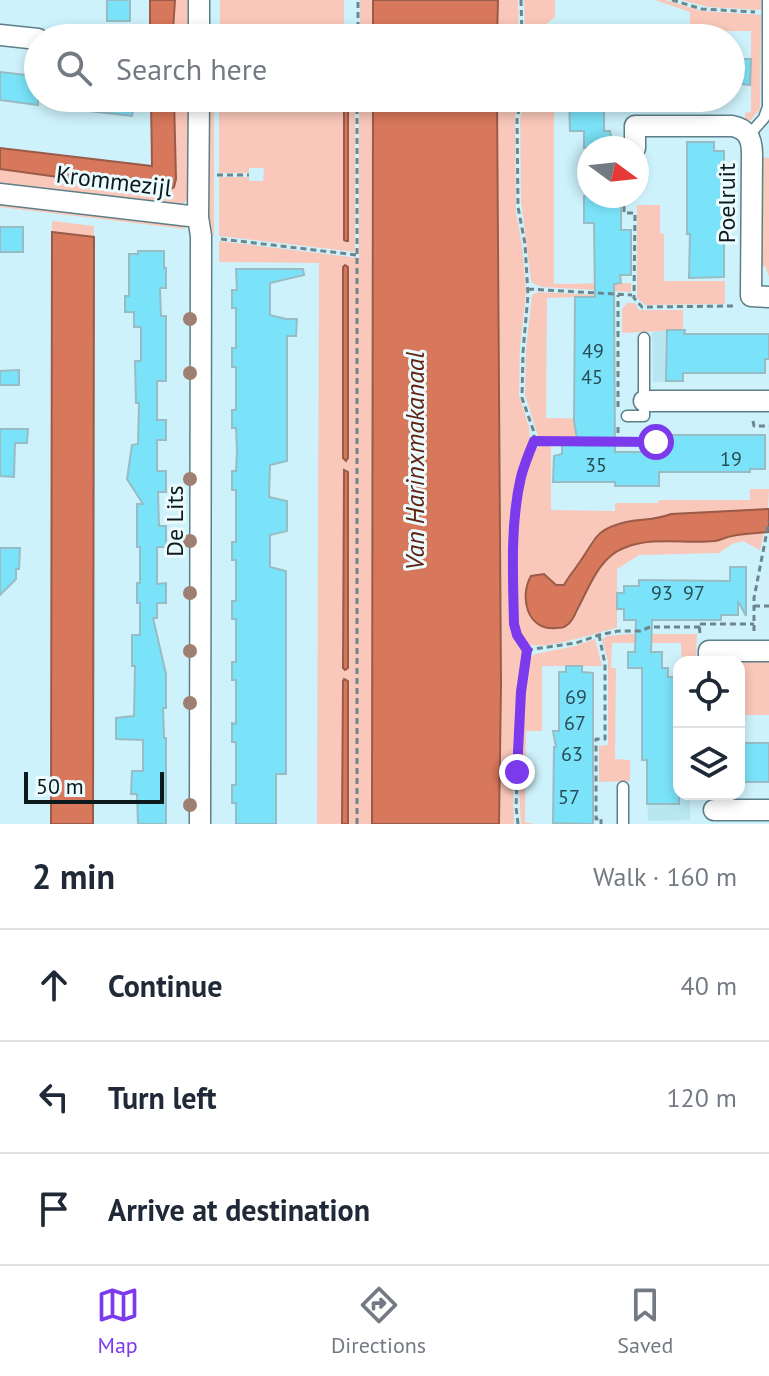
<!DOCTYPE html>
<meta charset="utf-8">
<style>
:root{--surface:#fff;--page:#f6f6f7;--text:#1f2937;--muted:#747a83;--line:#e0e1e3;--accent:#7c3aed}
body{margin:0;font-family:"PT Sans",sans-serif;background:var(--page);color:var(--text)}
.controls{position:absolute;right:24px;bottom:24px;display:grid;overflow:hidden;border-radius:16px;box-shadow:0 4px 12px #0003}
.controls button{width:72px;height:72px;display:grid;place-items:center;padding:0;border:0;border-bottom:2px solid var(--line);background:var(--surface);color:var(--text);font:40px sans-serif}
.compass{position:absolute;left:577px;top:136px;width:72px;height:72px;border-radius:50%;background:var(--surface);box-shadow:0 4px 12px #0003;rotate:105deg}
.scale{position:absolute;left:24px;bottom:20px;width:140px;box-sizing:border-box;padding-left:8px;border:4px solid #0c1a1d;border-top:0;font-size:22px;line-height:28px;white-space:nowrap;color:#0c1a1d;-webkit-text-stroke:6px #ecfbfe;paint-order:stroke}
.stop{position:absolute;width:24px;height:24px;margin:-18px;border:6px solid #7c3aed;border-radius:50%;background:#fff}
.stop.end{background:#7c3aed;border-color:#fff;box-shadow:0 2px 8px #0008}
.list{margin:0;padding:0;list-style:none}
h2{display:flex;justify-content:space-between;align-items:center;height:104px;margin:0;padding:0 32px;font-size:34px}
h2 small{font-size:26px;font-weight:400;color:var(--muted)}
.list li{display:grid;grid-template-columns:52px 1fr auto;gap:24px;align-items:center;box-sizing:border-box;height:112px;padding:0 32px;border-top:2px solid var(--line)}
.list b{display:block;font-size:30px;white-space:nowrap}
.list em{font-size:26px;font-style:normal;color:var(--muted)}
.icon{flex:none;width:44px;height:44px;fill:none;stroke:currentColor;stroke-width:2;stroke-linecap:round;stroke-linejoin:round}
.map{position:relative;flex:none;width:769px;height:824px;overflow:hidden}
.search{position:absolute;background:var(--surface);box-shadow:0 4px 12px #0003;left:24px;right:24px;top:24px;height:88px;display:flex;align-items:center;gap:20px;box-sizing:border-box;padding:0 28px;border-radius:44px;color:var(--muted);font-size:30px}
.sheet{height:440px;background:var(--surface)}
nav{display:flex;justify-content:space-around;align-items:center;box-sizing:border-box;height:112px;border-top:2px solid var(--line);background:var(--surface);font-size:22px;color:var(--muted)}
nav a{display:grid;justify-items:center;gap:4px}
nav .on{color:var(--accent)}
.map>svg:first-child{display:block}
.built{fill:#b8e7f2}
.green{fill:#fac8ba;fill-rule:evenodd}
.water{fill:#d7775b;stroke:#9a5b48;stroke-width:2}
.building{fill:#7be3f9;stroke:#98bcc4;stroke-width:2}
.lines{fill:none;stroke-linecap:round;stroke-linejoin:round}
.lane-casing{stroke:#5d7f87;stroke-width:13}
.street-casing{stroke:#5d7f87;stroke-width:23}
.path{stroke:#6c868c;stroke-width:3;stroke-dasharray:6 4;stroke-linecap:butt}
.lane{stroke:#fff;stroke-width:10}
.street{stroke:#fff;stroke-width:20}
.tree{fill:#9e7f72}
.route{stroke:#7c3aed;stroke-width:10}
.labels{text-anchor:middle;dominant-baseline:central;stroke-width:6;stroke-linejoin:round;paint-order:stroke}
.number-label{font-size:20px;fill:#284c54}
.street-label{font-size:24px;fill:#0c1a1d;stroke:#ecfbfe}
.water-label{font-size:26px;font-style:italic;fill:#612412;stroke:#ecfbfe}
</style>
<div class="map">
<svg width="769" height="824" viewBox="0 0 769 824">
<rect width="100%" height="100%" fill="#cdf2fb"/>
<path class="built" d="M666,330H683V382H653L652,332Z
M679,787V794H690V820L648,821L647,788Z"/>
<path class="green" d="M175,0H190V24H184V38L150,37V32L169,33L173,30Z
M220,0H344V38H220Z
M360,0H373V38H360Z
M498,0H518L519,38H497Z
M524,0H555V17L544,26V38H525Z
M655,0H665L702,11L761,15L760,109L748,123L745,122V113L751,112V31H690V12Z
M681,0H761V10L708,7Z
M174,98H189V196L185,202L179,205L0,184V169L61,176L176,179Z
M207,98H214V236L207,235Z
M219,98H344L345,241L348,240V98H355V252L219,236V177H249V181H263L264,168H249V173H219Z
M359,98H373L372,824H348V681H343L342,824H317L319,263L219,262V241L359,258ZM345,265L348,267V458L343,459V268ZM344,470L348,472V668L345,670L343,668Z
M497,98H519L515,118L516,212L522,245L526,292L520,347L519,395L529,427L530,441L517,482L514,501L511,533V627C514,637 523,645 523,655C523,668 519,680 518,693C513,736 512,781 514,824H499L501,685Z
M526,98H554V284L631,283V292L542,287L534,284L531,281L521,201L520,118Z
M759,157L769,158V277L765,266H759Z
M0,202L183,224L185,229L0,207Z
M637,205H660V233L664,234V281H725V304L645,305L637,298Z
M52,221L94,226V237L52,232Z
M538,292L614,296L547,298L546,418L614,419V440H545L538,436L525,395L526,349L532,295Z
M627,303H635L639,310H683V330L622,333V309Z
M540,446H551V510L615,511V503H658L659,500H750V489H769L768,509L671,514L664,517L628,522L592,540L580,562L564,585H556L544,574L566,627C584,608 589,578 608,559C636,531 680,545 715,541C722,540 727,537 733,535C743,533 754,533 764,532L760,550L743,541L732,544L719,553L639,555L617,569V628C599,631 541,653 526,643C521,640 519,634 517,628C515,616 516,602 516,590C516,554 515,514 523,478C526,467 531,452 540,446Z
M628,634H697L696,662H682L681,643H612L611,668H616L615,759L630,760V781L599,782V746L608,745V661L602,640L607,636Z
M595,639L602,666H542V731H526L525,822L534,824H521C517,769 519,711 530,658L535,654L575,646Z
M769,661V715H739V662H726Z"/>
<path class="water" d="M150,0H175L173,30L169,33L150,32Z
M373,0H498L497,38H373Z
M151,98H174L176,179L174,187L166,192L0,169V148L152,166Z
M344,98H348V241H346L344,240Z
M373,98H497L501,685L499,824H372Z
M52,232L94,237L93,824H51Z
M345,265L348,267V458L346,461L343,458V267Z
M344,470L348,472V668L345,670L343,668Z
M769,509V532C757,533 744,533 732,536C726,537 721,540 715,541C685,544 653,536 624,548C599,557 589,588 577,610C575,615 572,622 567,625C564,628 561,628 556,628C527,631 519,597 531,576L544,574L556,585H564C568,577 574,571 579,563C596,540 593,530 626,522C641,519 657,520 671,514Z
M344,679L348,681V824H342L343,681Z"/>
<path class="building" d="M107,0H130V21H107Z
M731,59H751L750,85L731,83Z
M0,72L34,76V79H38V105L0,100Z
M64,98H135L132,116L63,108Z
M569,98H604V131H610L613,148H584V131H570Z
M687,142H714V151H724V277L689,278L690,234H687Z
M584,196H610V200H621V230H631V275H620L621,283L614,284L615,452H658V445L667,446V435H765V469H750V472H659V486H615V482H553L554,456L562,454V445H578L574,421L575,297H595L594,223H584Z
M0,227H23V252H0Z
M138,251H164V268H166V288H160L161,316H166V381H157V420H166V440H157V471H166V492H158L159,526H166V547H157V584L166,583V603H157V618H153L166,674V708H163L164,738H166V824H138L137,794H131L132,771H143V740L116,739V718L134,716L135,666H132V635H140V603H137V583H140V547H137V504H143L127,479L132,445L138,444L139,403H136L135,361H141V327H134V312H125V296H129V254H138Z
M236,269H303L304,275L270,283V315L286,319H297L296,336H287V461L270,465L269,497L287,501V531L270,535V567L286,571V774H276V824H236V803H232V785H236V742H232V723L236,724V680H232V662H236V619H232V601H236V560H232V542H236V490H232V471H236L237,451L236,428H232V410H236V367H232V348H236V308H232V290H237Z
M667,330H685L684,334H769V359H765V373H683V381H666Z
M19,370V385H0V371Z
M0,429H28L27,443H15L14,477L0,476Z
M0,548H20L19,569H16V579L0,595Z
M730,567H746V616L738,601V615H721V620H652L651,652H662V668H668V677H679V804H647V760H642V668H628V652H635L636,620H624V609H617V593H624V586H639V580L730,581Z
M566,666H582V672L593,673V824L553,823L554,747H556L553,731H559V672H566Z
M739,743H769V782H739Z"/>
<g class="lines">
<g class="lane-casing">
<path id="lane" d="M749,135L764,118L768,107V0
M627,416H644V338
M623,787V824"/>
</g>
<g class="street-casing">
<path id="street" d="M0,35L38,39
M199,38V0
M199,98L198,217L201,236L200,824
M635,148V126H732C748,129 752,139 752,154L751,296L769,297
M0,194L198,217
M644,401H769
M709,662V651H769
M714,810H769"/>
</g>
<path class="path" d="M521,0L522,38
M672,0L702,9L755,12
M358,38V0
M624,98V110
M685,106V98
M217,175H249
M624,196V213H635L634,298L642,307L733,306
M221,239L357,255
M528,289L632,295
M618,407V295
M753,421L754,426H769
M534,441L656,442V424
M618,443V426
M754,606H769
M754,631V598L769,521
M700,633L699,624H754
M599,635L605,664V739H596V819L601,818V824
M527,650L576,643L599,635L618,631H640L650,627H700
M357,824V98
M518,824L516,807L520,708L527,650L517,635L514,624L513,579L516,506L521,476L534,441V432L522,398L523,352L528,295L525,244L518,207L517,117L523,98"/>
<use href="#lane" class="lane"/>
<use href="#street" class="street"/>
</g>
<g class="tree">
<circle cx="190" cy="319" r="7"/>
<circle cx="190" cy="373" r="7"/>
<circle cx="190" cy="479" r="7"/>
<circle cx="190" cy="541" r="7"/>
<circle cx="190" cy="593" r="7"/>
<circle cx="190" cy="651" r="7"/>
<circle cx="190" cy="703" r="7"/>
<circle cx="190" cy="805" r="7"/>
</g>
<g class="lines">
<path class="route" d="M517,772L521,692L527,650L517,635L514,624C513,576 510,524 521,477C524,465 529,453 534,441L656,442"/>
</g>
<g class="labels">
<g class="number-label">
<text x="593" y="351">49</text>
<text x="592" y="377">45</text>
<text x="731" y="459">19</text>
<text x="596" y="465">35</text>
<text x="662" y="593">93</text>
<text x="694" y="593">97</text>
<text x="576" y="697">69</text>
<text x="575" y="723">67</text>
<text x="572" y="754">63</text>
<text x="569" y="797">57</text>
</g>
<g class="street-label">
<text transform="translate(114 181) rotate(7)">Krommezijl</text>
<text transform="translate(726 203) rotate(-90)">Poelruit</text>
<text transform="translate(174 521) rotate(-90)">De Lits</text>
</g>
<g class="water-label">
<text transform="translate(414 461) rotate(-90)">Van Harinxmakanaal</text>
</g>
</g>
</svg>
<div class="controls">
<button><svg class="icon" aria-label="locate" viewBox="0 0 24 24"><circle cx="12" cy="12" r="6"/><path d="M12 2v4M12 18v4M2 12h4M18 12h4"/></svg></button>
<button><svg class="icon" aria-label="layers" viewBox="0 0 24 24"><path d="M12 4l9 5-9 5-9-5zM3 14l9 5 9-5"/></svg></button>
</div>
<svg class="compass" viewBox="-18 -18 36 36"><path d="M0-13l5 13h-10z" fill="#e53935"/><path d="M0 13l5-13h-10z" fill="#747a83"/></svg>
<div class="scale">50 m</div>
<div class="stop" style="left:656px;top:442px"></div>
<div class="stop end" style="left:517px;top:772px"></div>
<div class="search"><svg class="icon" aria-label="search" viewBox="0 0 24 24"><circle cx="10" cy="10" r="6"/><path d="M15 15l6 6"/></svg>Search here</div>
</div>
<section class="sheet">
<h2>2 min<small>Walk · 160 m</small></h2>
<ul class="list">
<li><svg class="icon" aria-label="ahead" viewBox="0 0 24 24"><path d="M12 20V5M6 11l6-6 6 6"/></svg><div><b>Continue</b></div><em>40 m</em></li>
<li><svg class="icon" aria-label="left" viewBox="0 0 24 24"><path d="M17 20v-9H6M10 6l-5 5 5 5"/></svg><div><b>Turn left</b></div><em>120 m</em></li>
<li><svg class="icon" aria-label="arrive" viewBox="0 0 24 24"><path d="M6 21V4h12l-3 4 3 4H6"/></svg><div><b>Arrive at destination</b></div></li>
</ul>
</section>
<nav>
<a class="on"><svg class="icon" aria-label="map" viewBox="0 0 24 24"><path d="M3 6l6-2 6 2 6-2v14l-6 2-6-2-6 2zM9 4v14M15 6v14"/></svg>Map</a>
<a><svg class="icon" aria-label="directions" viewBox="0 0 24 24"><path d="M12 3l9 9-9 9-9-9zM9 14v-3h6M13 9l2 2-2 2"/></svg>Directions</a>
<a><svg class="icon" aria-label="saved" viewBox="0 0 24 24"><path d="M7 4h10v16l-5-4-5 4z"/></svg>Saved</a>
</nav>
